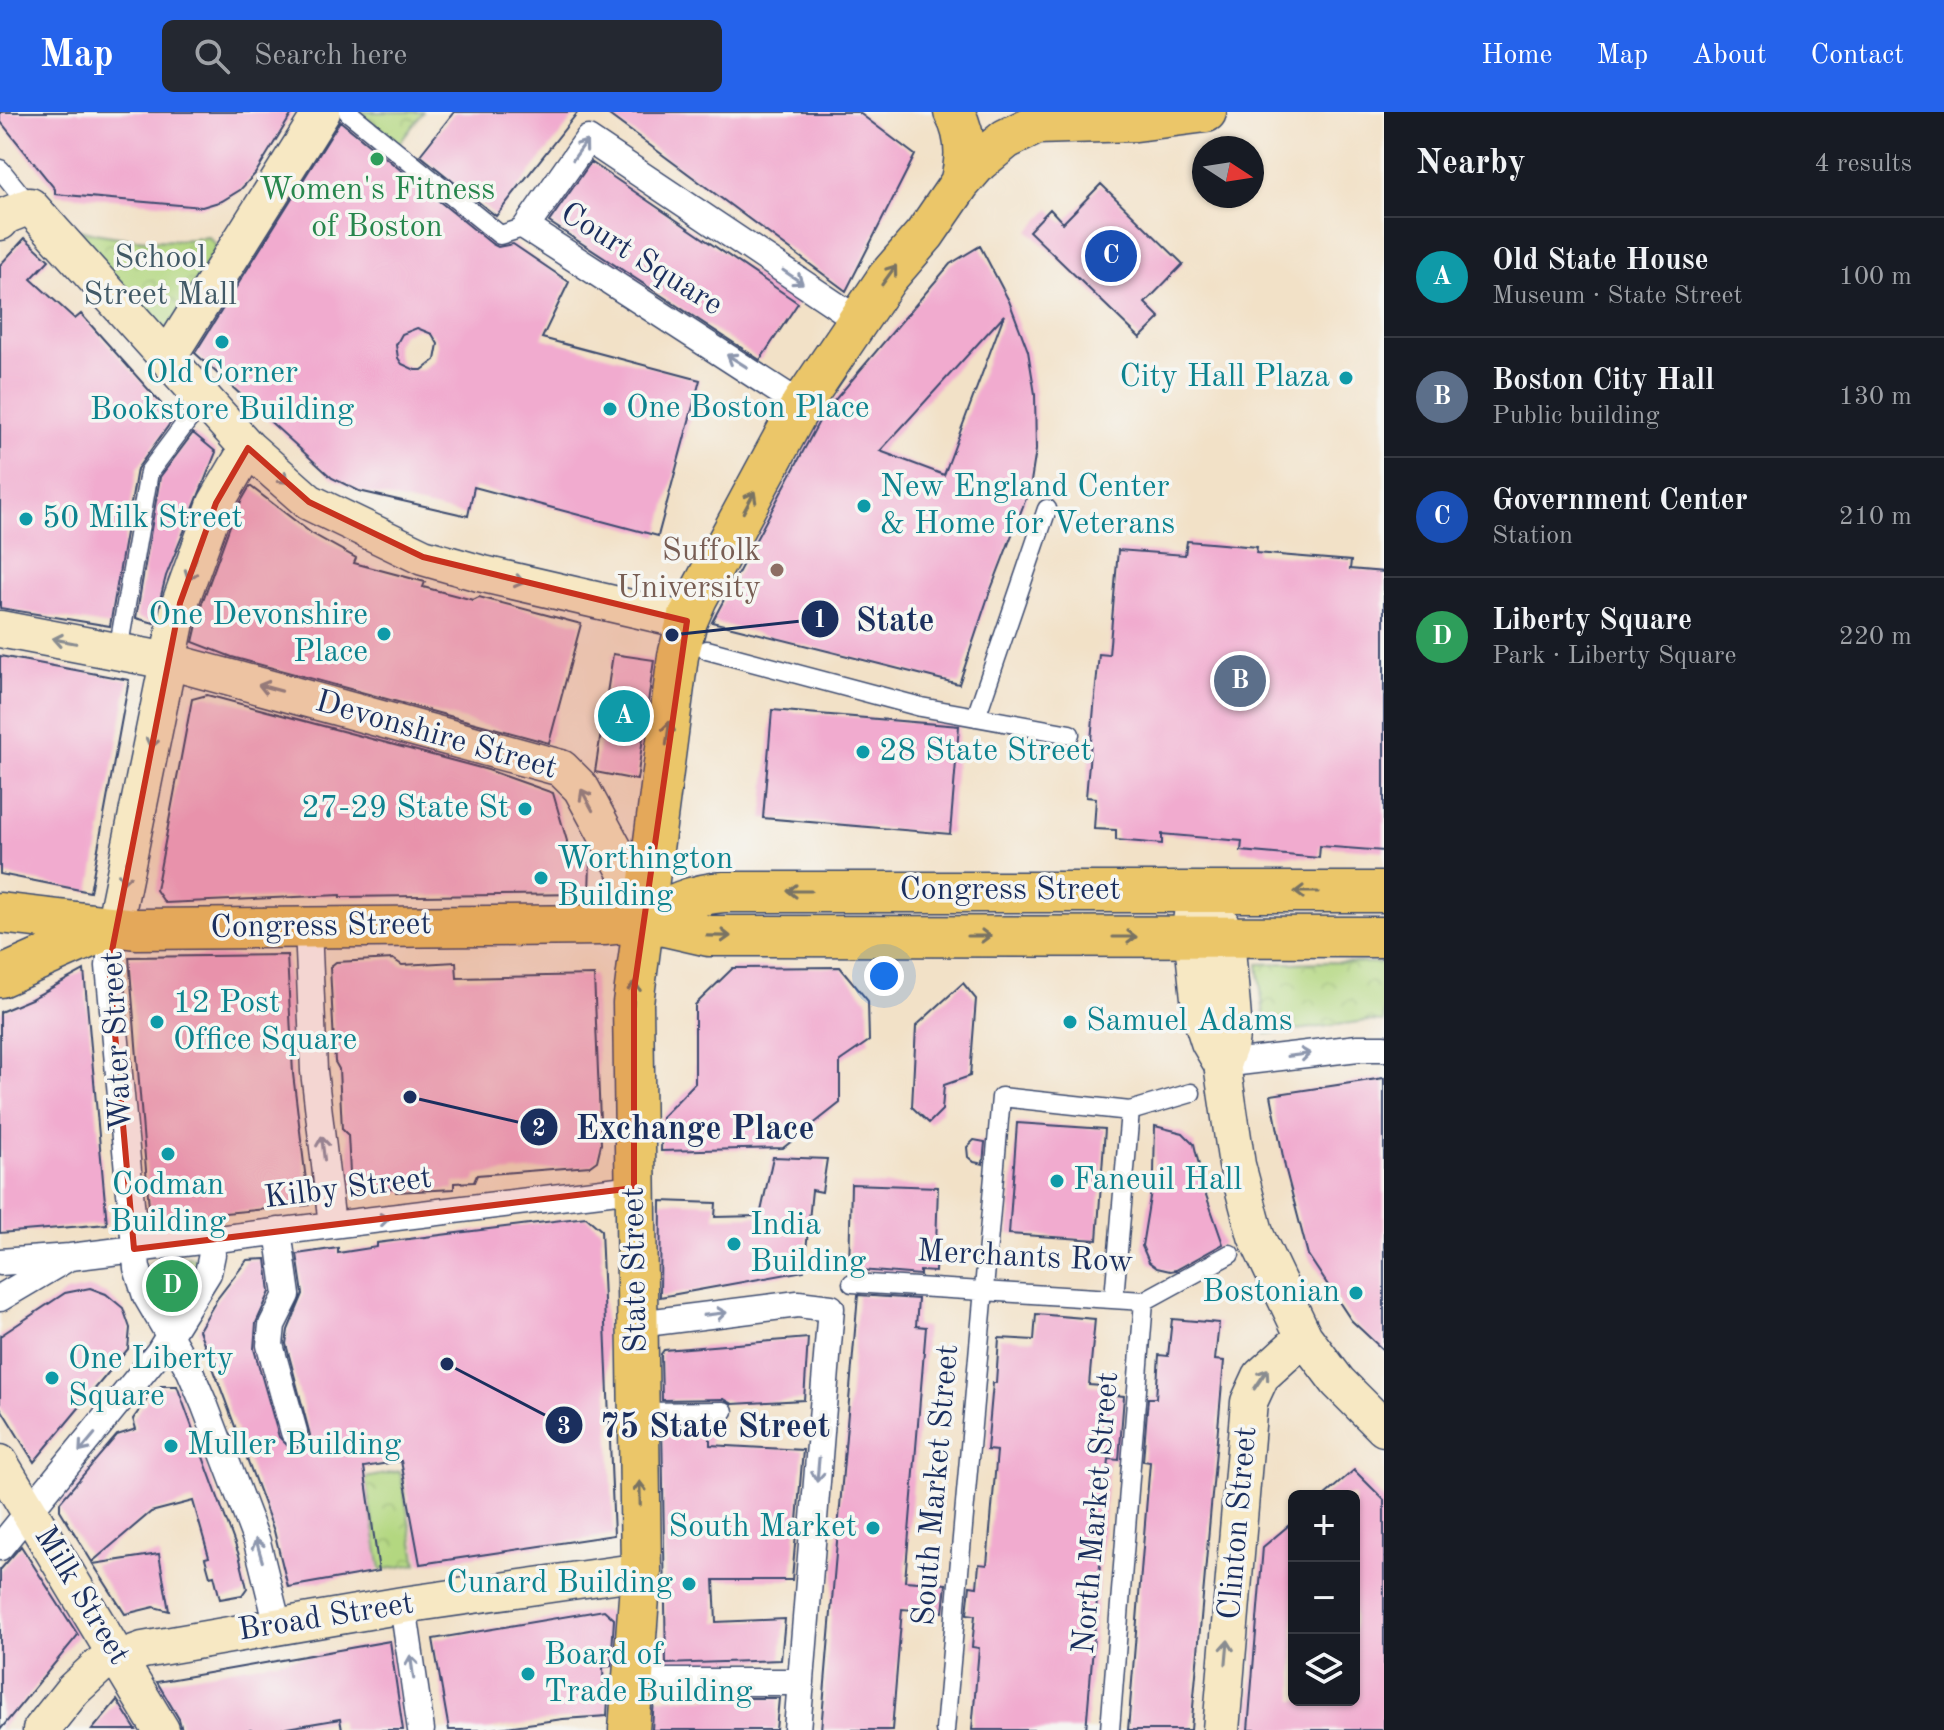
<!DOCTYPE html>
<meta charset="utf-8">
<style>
:root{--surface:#171b24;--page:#242831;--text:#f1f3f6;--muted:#9ea1a6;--line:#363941;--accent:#2563eb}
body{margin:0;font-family:"Old Standard TT",serif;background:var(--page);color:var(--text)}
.controls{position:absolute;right:24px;bottom:24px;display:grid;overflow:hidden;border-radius:12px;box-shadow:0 2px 6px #0004}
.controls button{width:72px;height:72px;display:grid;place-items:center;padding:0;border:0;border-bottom:2px solid var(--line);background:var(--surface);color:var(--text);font:40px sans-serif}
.compass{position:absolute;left:1192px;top:24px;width:72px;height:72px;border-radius:50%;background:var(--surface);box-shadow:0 2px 6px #0004;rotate:102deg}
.you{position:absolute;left:884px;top:864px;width:28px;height:28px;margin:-20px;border:6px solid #fff;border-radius:50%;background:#1a73e8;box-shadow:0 0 0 12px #1a73e833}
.badge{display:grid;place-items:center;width:52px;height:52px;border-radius:50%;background:var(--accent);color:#fff;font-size:26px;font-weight:700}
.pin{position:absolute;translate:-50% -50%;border:4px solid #fff;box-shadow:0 2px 8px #0006}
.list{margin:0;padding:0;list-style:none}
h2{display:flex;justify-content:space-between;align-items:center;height:104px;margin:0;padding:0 32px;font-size:34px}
h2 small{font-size:26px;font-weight:400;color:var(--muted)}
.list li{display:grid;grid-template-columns:52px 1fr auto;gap:24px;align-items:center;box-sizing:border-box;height:120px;padding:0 32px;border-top:2px solid var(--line)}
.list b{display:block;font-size:30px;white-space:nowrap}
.list p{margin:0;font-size:26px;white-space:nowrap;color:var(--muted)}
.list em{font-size:26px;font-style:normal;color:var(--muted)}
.icon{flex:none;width:44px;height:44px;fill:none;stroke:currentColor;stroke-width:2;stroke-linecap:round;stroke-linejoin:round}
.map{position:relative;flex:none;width:1384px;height:1618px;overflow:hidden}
header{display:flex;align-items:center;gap:48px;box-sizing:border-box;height:112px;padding:0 40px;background:var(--accent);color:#fff}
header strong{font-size:38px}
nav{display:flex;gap:44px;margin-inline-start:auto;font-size:28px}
.search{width:560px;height:72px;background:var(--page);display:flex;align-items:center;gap:20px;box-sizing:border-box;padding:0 28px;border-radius:12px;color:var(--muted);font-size:30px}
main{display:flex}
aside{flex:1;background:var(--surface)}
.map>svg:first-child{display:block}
.park{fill:url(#park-crowns);stroke:#67836f;stroke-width:2}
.building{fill:#f1abcf;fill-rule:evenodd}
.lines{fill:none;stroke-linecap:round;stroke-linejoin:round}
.pedestrian-casing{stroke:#3b4a6e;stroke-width:21}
.minor-casing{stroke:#3b4a6e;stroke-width:29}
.secondary-casing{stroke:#3b4a6e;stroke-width:39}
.primary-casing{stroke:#3b4a6e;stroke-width:43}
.pedestrian{stroke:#fff;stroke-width:18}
.minor{stroke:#fff;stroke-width:26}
.secondary{stroke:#f7e8c3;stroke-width:36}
.primary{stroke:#ebc669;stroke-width:40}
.oneway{stroke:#8d97ae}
.oneway2{stroke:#797363}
.oneway3{stroke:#898c90}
.marked{fill:#c8321e;fill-opacity:0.2;stroke:#c8321e;stroke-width:6;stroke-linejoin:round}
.leisure-dot{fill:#2e9e5b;stroke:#f6f6f2;stroke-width:3}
.culture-dot{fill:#0f9aa8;stroke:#f6f6f2;stroke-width:3}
.education-dot{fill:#8d6e63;stroke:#f6f6f2;stroke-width:3}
.labels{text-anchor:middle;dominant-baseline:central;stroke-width:7;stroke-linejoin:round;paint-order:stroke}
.leisure-label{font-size:32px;fill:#27864d;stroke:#f6f6f2}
.park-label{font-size:32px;fill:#415966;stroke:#f6f6f2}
.street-label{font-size:32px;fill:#1b2f5e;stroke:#f6f6f2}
.culture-label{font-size:32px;fill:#0d838f;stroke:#f6f6f2;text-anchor:start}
.education-label{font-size:32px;fill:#785e54;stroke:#f6f6f2;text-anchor:end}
.leader{fill:none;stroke:#1b2f5e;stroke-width:3}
.callout-dot{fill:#1b2f5e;stroke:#f6f6f2;stroke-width:3}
.mark-label{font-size:24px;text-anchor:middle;font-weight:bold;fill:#fff}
.callout-label{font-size:34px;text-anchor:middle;font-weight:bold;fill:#1b2f5e;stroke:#f6f6f2;stroke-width:7;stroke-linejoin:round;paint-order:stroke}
</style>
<header>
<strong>Map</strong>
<div class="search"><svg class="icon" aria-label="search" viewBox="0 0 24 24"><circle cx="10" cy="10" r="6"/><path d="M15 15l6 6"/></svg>Search here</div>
<nav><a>Home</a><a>Map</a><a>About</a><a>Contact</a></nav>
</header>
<main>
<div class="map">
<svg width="1384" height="1618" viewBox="0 0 1384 1618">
<defs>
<pattern id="park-crowns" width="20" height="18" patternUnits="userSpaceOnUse" patternTransform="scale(2)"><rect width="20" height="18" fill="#b3d780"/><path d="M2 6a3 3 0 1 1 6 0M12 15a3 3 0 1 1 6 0" fill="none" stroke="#99b971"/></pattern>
</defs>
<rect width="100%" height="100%" fill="#f6f6f2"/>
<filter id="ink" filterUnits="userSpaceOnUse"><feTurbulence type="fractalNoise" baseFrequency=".0125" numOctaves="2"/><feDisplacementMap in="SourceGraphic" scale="16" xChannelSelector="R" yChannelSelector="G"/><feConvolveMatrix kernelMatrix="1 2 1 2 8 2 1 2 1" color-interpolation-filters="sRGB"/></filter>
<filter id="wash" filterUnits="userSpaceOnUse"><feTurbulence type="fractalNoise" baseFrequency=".006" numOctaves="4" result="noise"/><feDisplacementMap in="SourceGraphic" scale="32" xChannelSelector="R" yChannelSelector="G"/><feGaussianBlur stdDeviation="1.8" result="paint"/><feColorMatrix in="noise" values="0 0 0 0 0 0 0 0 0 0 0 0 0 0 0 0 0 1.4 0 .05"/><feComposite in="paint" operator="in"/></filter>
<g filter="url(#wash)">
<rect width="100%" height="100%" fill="#f2e1c7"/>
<path class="park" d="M358,0H423L399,32Z
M68,116C117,126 158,133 208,125L217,134L166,221Z
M1320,850L1384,851V910L1367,909L1266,922L1258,852Z
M191,1145L195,1146L200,1154L175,1193L165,1192L148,1158L149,1154L155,1148Z
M400,1359L417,1452L381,1458L365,1366Z"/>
<g id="blocks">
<path class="building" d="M0,0H293L255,62L240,78L222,89L202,95L55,82V77L0,9Z
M454,0H578L496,104L420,43Z
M605,0H858L915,43L846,179Z
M340,9L492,132L498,135L513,132L569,170L542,226L700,268L658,424L474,375L468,404L359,379L332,366L195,241ZM417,216L432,222L438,232L435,248L422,258H415L402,252L398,246L396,233L402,222Z
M591,50L798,191L760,248L549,110Z
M1101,72L1183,152L1145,191L1160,206L1140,226L1029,119L1050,97L1063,111Z
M25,126L49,148L31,167L75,207L81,202L174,306L137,357L110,514L0,496V153Z
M980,134L1009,189L1028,239L1035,282L1036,338L1030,376L988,485L959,572L712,510L823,302L950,152ZM1004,203L944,363L880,339Z
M193,321L216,340L166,464L154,511L136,506L160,365Z
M250,374L311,421L356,446L354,451L425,470L423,475L473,488L479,485L581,512L549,631L232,545L193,530L202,491L235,400Z
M1187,429L1257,435L1256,441L1351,449L1350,457L1384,460V739L1320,734L1319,746L1241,739L1242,729L1218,727L1162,722V732L1116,728V718L1094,717L1096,686L1086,685L1094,595L1099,542L1109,543L1118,438L1185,443Z
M613,542L654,548L637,668L595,660Z
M0,544L129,568L90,780L0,762Z
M207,583L488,658L553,681L567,729L565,747L590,750L589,782L340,785V783L165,791L156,778L192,587Z
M772,598L959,614L950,722L763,706Z
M287,843L293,962L309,1093L150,1108L129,845Z
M393,847L402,853L456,850L457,866L594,863L601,1032L597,1049L590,1054L477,1063L474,1070L454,1071V1077L396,1080V1076L351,1079L348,1023L342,1017L339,957L335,950L330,855L336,850Z
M840,855L868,889L869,929L840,949V991L783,1036L661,1039L662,1005L695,971V893L733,856Z
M84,858L107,1112L0,1121V900L31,887Z
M963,871L976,887L970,964L944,973L942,998L929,1011L912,995L916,914Z
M1384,966V1239L1351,1208L1308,1143L1285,1055L1271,983Z
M1017,1011L1105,1017L1097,1128L1009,1122Z
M1155,1014L1183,1021L1194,1032L1206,1083L1223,1132L1176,1158L1170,1159L1157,1156L1149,1150L1142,1134L1154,1061Z
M974,1028L985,1030L983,1052L974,1050L968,1045L967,1035Z
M773,1045L827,1047L822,1080L812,1078L804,1159L660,1185L661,1089L716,1091L715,1105L760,1104Z
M851,1072L938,1075L935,1160L920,1159V1163L849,1157Z
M586,1105L601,1118L614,1423L420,1452L401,1349L364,1355L379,1459L288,1475L274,1419L199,1218L217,1187L247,1148L266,1147L270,1180L256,1211L254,1237L279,1325L289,1335L297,1336L305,1332L310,1323L286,1232L288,1218L303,1182L297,1142L338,1136V1141L377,1135V1131Z
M90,1176L106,1182L123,1196L130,1216L128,1237L34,1350L0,1295V1224L65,1181Z
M858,1183L918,1187L916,1214L926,1215L905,1469L946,1472L943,1500L902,1497L892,1618H821Z
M1036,1202L1095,1207L1089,1273L1115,1275L1114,1283L1124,1284L1119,1348L1109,1347L1086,1618H972L979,1536L972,1535L975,1503L967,1502L970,1474L977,1475L979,1452L987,1453L997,1339L987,1338L993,1271H996L999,1226L1034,1228Z
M1172,1207L1219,1211L1215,1248L1224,1249L1191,1618H1128L1150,1350L1143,1349L1148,1286H1156L1159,1243L1168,1244Z
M808,1226L804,1288L733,1292L724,1287L662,1288L661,1242L664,1238Z
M161,1274H177L239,1443L247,1476L242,1483L220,1487L214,1463L210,1464L205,1446L209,1445L193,1389L151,1400L92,1450L60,1398V1390L117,1323L136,1317L133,1307L153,1279Z
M710,1311V1333L803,1338L792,1468H714L716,1510L785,1507L781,1548L666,1552L662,1312Z
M1354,1358L1384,1388V1618H1248L1263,1435L1294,1409V1588H1354V1384H1324Z
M21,1434L78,1523L0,1618V1458Z
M159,1442L169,1499L154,1495L125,1502L93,1452Z
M604,1498L614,1507L611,1554L603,1555L604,1586H608L607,1604L563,1607L485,1618H449L433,1527Z
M390,1529L403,1618H342L340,1607L275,1618H182L179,1607L157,1570Z
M654,1586H779L776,1618H652Z
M117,1588L136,1618H92Z"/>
</g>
</g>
<g filter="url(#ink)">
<use href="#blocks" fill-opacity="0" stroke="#3b4a6e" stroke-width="2"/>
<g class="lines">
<g class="pedestrian-casing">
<path id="pedestrian" d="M348,0L500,123L526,115
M0,57L30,94
M707,538L921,595L1070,622
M118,539L149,360L188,308L207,289
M976,605L1047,397
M852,1171L1144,1189L1230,1142
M1114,1186L1130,999
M639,1300L724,1299
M945,1618L1001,985L1130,999L1191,981
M1110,1618L1144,1189"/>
</g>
<g class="minor-casing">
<path id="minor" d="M801,293L526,115L588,27L858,208
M114,815L109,854L137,1156L146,1184L190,1259L205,1294L257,1430L278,1514
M308,815L314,959L332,1113
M1222,952L1358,936H1384
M278,1119L287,1183L272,1213L270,1233L294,1320
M0,1150L70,1145L634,1076
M0,1186L66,1147
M638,1212L798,1192L831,1196L797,1618
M0,1435L159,1240L208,1161L212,1142L209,1128
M403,1493L421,1618
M634,1570H801"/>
</g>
<g class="secondary-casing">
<path id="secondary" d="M0,110L5,104L30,94L248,336L309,390L423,445L479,461L687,509
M168,245L322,0
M0,517L168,549L561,656L581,676L628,763L643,809
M114,815L180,491L216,391L248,336
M1222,952L1230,931L1233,907L1226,825L1217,802L1198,780L1193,795L1191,811L1201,905L1209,930L1222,952L1237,1053L1256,1124L1304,1225L1338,1270L1384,1316
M0,1351L161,1618
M41,1618L73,1578L100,1553L143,1538L403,1493L641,1459
M1221,1618L1249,1290L1261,1264L1304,1225"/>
</g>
<g class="primary-casing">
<path id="primary" d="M954,0C966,22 967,47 960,71
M0,801L136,817L604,813L643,809L709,824L1384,825
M643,809C670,793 692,782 724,780H1384
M0,865L113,815
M629,1618L641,1459L633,891L678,544L687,509L697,486L801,293L887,166L925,122L960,71L978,50L1006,27L1037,12L1136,9L1206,0"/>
</g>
<use href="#pedestrian" class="pedestrian"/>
<use href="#minor" class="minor"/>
<use href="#secondary" class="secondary"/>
<use href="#primary" class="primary"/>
</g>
<defs><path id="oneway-shaft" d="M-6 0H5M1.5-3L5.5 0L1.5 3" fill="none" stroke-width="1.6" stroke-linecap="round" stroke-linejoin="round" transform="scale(2)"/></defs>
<g class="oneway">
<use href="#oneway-shaft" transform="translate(580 38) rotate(-54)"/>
<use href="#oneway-shaft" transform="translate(793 165) rotate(34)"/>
<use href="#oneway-shaft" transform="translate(737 249) rotate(-148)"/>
<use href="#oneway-shaft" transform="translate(1299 943) rotate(-7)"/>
<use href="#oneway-shaft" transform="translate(323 1036) rotate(-97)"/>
<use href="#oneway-shaft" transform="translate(378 1108) rotate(-7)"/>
<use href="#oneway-shaft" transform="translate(715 1202) rotate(-7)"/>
<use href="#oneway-shaft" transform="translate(87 1331) rotate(130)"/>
<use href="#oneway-shaft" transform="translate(818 1358) rotate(95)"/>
<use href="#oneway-shaft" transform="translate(259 1438) rotate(-106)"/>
<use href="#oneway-shaft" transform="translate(412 1555) rotate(-98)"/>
</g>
<g class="oneway2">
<use href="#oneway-shaft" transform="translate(889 163) rotate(-54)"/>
<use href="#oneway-shaft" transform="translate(749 390) rotate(-62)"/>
<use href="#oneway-shaft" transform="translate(668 621) rotate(-82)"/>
<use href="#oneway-shaft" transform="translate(799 779) rotate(180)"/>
<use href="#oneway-shaft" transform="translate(1306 780) rotate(-180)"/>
<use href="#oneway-shaft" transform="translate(719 824) rotate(1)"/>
<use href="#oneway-shaft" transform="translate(979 824)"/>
<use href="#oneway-shaft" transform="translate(1125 825)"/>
<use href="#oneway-shaft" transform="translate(634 881) rotate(-86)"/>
<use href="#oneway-shaft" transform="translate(640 1381) rotate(-91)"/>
</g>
<g class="oneway3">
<use href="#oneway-shaft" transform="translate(279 363) rotate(41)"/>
<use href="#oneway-shaft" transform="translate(192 457) rotate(110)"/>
<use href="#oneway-shaft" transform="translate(513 468) rotate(13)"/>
<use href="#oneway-shaft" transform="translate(64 529) rotate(-169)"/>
<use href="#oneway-shaft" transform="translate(270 576) rotate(-165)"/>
<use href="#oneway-shaft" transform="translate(153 625) rotate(102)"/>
<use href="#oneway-shaft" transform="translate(587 688) rotate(-118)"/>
<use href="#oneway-shaft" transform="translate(125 760) rotate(101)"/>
<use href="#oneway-shaft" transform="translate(1261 1267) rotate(-56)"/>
<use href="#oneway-shaft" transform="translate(1227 1540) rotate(-85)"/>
</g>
</g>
<path class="marked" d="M248,336L309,390L423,445L687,509L634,878V1076L134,1137L109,854L180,491L216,391Z"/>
<circle class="leisure-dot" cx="377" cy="47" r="8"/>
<g class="culture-dot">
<circle cx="222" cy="230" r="8"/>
<circle cx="1346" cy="266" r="8"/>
<circle cx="610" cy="297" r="8"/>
<circle cx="864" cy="394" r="8"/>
<circle cx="26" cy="407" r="8"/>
<circle cx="384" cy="522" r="8"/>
<circle cx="863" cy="640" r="8"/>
<circle cx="525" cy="697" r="8"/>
<circle cx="541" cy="766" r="8"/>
<circle cx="157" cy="910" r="8"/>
<circle cx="1070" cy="910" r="8"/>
<circle cx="168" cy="1042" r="8"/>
<circle cx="1057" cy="1069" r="8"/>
<circle cx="734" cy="1132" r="8"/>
<circle cx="1356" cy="1181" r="8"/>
<circle cx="52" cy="1266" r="8"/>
<circle cx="171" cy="1334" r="8"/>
<circle cx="873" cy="1416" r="8"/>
<circle cx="689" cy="1472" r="8"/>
<circle cx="528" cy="1562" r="8"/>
</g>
<circle class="education-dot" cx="777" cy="458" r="8"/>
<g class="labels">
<g class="leisure-label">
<text x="377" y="79">Women's Fitness<tspan x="377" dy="37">of Boston</tspan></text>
</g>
<g class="park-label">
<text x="160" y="147">School<tspan x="160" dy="37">Street Mall</tspan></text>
</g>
<g class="street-label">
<text transform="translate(641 148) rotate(32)">Court Square</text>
<text transform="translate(436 624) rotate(16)">Devonshire Street</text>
<text x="1010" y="779">Congress Street</text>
<text transform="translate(321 815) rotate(-1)">Congress Street</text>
<text transform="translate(118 929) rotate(-93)">Water Street</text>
<text transform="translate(348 1077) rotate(-7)">Kilby Street</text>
<text transform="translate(1025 1146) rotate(3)">Merchants Row</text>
<text transform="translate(636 1158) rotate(-91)">State Street</text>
<text transform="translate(937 1373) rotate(-85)">South Market Street</text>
<text transform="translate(1097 1401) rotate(-85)">North Market Street</text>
<text transform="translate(1239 1411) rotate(-85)">Clinton Street</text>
<text transform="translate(81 1484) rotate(59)">Milk Street</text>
<text transform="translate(326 1506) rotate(-9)">Broad Street</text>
</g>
<g class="culture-label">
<text x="222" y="262" text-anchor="middle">Old Corner<tspan x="222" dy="37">Bookstore Building</tspan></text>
<text x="1330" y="266" text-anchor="end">City Hall Plaza</text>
<text x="626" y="297">One Boston Place</text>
<text x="880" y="376">New England Center<tspan x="880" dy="37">&amp; Home for Veterans</tspan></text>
<text x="42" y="407">50 Milk Street</text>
<text x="368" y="504" text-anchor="end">One Devonshire<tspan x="368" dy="37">Place</tspan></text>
<text x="879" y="640">28 State Street</text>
<text x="509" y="697" text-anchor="end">27-29 State St</text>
<text x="557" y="748">Worthington<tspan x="557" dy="37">Building</tspan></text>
<text x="173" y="892">12 Post<tspan x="173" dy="37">Office Square</tspan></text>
<text x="1086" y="910">Samuel Adams</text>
<text x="1073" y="1069">Faneuil Hall</text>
<text x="168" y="1074" text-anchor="middle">Codman<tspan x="168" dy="37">Building</tspan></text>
<text x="750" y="1114">India<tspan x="750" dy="37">Building</tspan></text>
<text x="1340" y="1181" text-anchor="end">Bostonian</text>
<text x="68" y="1248">One Liberty<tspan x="68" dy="37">Square</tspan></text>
<text x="187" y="1334">Muller Building</text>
<text x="857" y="1416" text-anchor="end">South Market</text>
<text x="673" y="1472" text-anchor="end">Cunard Building</text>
<text x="544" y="1544">Board of<tspan x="544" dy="37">Trade Building</tspan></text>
</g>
<g class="education-label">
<text x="761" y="440">Suffolk<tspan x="761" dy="37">University</tspan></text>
</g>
</g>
<path class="leader" d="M672 523L820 507M410 985L539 1015M447 1252L564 1313"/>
<g class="callout-dot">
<circle cx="672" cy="523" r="8"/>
<circle cx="410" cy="985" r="8"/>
<circle cx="447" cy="1252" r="8"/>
<circle cx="820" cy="507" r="20"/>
<circle cx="539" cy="1015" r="20"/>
<circle cx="564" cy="1313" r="20"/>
</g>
<g class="mark-label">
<text x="820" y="515">1</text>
<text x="539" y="1024">2</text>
<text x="564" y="1322">3</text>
</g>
<g class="callout-label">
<text x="895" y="519">State</text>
<text x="695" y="1027">Exchange Place</text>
<text x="715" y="1325">75 State Street</text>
</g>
</svg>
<div class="controls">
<button>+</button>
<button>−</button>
<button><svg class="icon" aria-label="layers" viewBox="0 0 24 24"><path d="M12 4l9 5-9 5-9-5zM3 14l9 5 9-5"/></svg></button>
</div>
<svg class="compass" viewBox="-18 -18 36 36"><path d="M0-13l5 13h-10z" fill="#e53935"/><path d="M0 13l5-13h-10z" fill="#9ea1a6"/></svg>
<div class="you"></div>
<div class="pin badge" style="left:624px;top:604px;background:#0f9aa8">A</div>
<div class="pin badge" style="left:1240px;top:569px;background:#5c6f8a">B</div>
<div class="pin badge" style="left:1111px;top:144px;background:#1a4fb4">C</div>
<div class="pin badge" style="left:172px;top:1174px;background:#2e9e5b">D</div>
</div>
<aside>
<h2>Nearby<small>4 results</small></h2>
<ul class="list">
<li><span class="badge" style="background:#0f9aa8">A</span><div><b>Old State House</b><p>Museum · State Street</p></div><em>100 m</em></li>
<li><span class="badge" style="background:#5c6f8a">B</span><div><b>Boston City Hall</b><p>Public building</p></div><em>130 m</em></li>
<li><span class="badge" style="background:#1a4fb4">C</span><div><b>Government Center</b><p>Station</p></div><em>210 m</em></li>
<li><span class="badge" style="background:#2e9e5b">D</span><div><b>Liberty Square</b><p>Park · Liberty Square</p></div><em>220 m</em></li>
</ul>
</aside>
</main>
